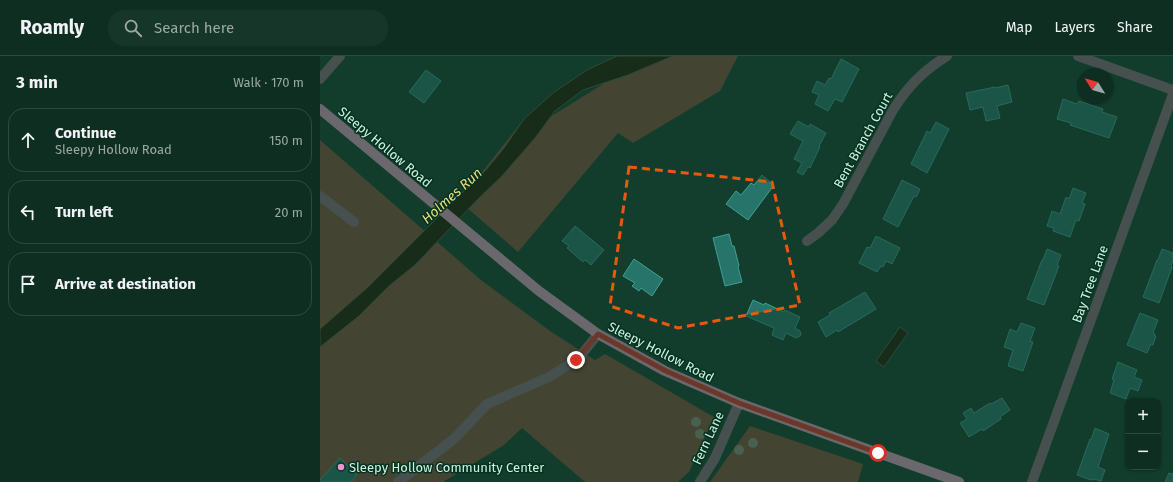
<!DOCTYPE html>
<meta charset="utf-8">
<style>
:root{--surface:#0e2e21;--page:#17362a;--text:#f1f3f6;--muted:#9ba8a5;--line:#2e4a3f}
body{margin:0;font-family:"Fira Sans",sans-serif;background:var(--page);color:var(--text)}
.controls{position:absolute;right:12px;bottom:12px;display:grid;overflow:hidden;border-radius:8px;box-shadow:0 1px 3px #0004}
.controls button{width:36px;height:36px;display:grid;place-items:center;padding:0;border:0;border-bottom:1px solid var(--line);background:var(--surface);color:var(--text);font:20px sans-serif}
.compass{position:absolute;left:757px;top:12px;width:36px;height:36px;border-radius:50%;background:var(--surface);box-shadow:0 1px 3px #0004;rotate:307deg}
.stop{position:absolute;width:12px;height:12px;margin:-9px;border:3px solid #d93025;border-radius:50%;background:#fff}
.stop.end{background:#d93025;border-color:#fff;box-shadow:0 1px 4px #0008}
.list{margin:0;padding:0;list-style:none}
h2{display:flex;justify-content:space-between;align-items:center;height:52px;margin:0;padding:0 16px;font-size:17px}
h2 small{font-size:13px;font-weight:400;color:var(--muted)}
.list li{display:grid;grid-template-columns:26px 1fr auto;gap:12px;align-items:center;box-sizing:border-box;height:64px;margin:0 8px 8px;padding:0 8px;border:1px solid var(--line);border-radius:16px}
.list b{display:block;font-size:15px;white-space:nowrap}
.list p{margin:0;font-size:13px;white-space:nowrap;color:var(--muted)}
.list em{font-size:13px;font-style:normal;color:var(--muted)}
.icon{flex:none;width:22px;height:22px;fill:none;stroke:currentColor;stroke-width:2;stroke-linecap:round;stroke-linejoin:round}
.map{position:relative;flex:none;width:853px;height:426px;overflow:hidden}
header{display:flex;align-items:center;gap:24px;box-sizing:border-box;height:56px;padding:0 20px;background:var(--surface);border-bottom:1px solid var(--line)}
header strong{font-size:19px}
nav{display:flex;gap:22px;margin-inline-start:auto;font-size:14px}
.search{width:280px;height:36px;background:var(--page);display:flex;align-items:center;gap:10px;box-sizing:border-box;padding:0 14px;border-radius:16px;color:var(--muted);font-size:15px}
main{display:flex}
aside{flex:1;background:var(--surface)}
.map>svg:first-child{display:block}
.green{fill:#7e4e3a}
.water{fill:#1d1a04;stroke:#525b46}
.building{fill:#27746b;stroke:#3fa194}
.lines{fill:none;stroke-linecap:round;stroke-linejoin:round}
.minor{stroke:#856979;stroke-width:10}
.major{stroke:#d59dbd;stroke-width:10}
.tree{fill:#8e8c7b}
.route{stroke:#d93025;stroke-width:5}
.marked{fill:none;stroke:#e8590c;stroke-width:3;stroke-dasharray:8 5;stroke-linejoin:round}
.poi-dot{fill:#f790cf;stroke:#063222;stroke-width:1.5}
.labels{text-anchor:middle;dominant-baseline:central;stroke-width:3;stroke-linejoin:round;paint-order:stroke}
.street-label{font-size:13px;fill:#cdf3e0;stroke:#063222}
.poi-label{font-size:13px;fill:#cdf3e0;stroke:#063222;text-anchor:start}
.water-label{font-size:14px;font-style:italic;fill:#e9df78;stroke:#063222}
</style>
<header>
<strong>Roamly</strong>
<div class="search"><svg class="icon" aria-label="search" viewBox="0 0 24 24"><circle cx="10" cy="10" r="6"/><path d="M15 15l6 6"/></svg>Search here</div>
<nav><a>Map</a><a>Layers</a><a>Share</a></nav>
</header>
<main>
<aside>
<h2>3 min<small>Walk · 170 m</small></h2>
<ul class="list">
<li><svg class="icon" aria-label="ahead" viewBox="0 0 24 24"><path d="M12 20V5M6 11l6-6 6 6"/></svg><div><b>Continue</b><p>Sleepy Hollow Road</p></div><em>150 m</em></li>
<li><svg class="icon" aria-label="left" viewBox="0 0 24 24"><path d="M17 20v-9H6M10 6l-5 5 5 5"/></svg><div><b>Turn left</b></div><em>20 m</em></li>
<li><svg class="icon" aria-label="arrive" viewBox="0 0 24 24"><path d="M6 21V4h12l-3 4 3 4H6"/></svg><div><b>Arrive at destination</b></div></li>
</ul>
</aside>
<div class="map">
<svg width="853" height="426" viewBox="0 0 853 426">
<rect width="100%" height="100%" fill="#133d2c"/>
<path class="green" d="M328,0H418L400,35L313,87L298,77L198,196L139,145L204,63L214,71Z
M0,84L161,224L230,275L275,304L285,298L394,361L369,416L358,426H265L202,372L184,389L123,426H0Z
M430,370L543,408L538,426H390Z"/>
<path class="water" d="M297,0H353L308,19L263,34L235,55L215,82L182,120L158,143L95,209L69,230L39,260L0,291V273L47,232L137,142L165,115L184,92L204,63L233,37L267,14Z
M580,271L588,277L564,311L556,305Z"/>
<path class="building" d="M521,3L539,13L522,46L515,43L508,55L495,48L499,39L492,36L497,25L505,29L509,22L511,23Z
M106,14L121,25L104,47L89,36Z
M688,29L692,46L677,50L680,62L666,65L663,51L650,54L646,37L675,31V32Z
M743,43L757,48L759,45L783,53L782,56L797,61L789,82L750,69L751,67L737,63Z
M478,65L489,71L490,68L506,77L499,90L500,91L490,112L488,111L483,119L477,116L482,107L474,103L483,85L470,78Z
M616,66L629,73L607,117L591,108L607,75L610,77Z
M442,119L454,129L428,164L406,148L416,135L421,139L431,127L434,129Z
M582,124L600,133L596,141L594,140L578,171L563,163Z
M753,132L766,137L762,147L765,148L759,165L756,164L750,181L733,175L734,172L727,170L732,155L740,158L746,141L749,143Z
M255,170L284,194L271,209L265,204L263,206L247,192L249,190L242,185Z
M409,178L412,190H414L419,210L418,211L422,226L405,230L393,182Z
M556,180L580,192L572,208L566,205L563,211L561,210L557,216L539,207L547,191L550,192Z
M727,193L741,199L737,209L739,210L724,249L707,243L722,204H723Z
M842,193L853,197V204L851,210L852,211L839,247L823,241L837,204H838Z
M314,203L343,223L332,240L321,232L319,235L312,230L315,227L303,220Z
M545,236L556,253L518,276L517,274L506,281L498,266L510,259L509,257Z
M433,244L444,249L445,247L464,256L465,254L480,261L475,272L480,275L481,278L480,280L476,282L466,277L463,284L452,279L454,272L426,260Z
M820,257L838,264L833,277L835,278L834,279L836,280L833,289L831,288L827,297L807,289Z
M701,267L715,272L710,285L713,286L703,315L688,310L693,294L684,291L690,273L697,276Z
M798,306L817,314L814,321L822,324L818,335L810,332L806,343L790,337L794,324L792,323Z
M682,342L690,354L680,361L681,363L663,375L662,373L649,381L640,367L647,363L643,357L651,352L654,357L670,347L671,348Z
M775,372L789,378L778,411L785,414L781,425L774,423L771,424L757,419L770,383L771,384Z
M20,402L37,419L31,426H0V424Z
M849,417L853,418V426H845Z"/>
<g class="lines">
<path class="minor" d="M758,0L853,34
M0,23L20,0
M0,140L34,166
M487,185L498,177L512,164L523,148L573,54C588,30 603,15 627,0
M78,426L134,383L167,348L229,321L258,303L278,278
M380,426L395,402L419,347
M712,426L853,38"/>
<path class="major" d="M0,53L219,235L278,278L345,315L419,347L639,426"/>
</g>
<g class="tree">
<circle cx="376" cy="366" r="5"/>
<circle cx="380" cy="378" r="5"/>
<circle cx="433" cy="387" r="5"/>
<circle cx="419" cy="394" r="5"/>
</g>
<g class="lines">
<path class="route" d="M256,304L278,278L346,315L419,347L558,397"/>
</g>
<path d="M0 0H853V426H0ZM309,111L452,126L480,249L358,272L290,250Z" fill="#133d2c" fill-opacity=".55" fill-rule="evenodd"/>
<path class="marked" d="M309,111L452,126L480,249L358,272L290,250Z"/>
<circle class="poi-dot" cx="21" cy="411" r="4"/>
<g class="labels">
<g class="street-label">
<text transform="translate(543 84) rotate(-61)">Bent Branch Court</text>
<text transform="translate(65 91) rotate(40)">Sleepy Hollow Road</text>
<text transform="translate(770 228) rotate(-70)">Bay Tree Lane</text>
<text transform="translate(341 296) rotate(27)">Sleepy Hollow Road</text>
<text transform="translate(388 382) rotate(-65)">Fern Lane</text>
</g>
<g class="poi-label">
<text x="29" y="411">Sleepy Hollow Community Center</text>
</g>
<g class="water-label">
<text transform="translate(132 140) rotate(-42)">Holmes Run</text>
</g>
</g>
</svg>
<div class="controls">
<button>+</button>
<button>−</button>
</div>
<svg class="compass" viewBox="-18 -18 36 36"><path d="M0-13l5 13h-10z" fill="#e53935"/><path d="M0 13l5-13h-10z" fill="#9ba8a5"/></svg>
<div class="stop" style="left:558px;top:397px"></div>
<div class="stop end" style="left:256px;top:304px"></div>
</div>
</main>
